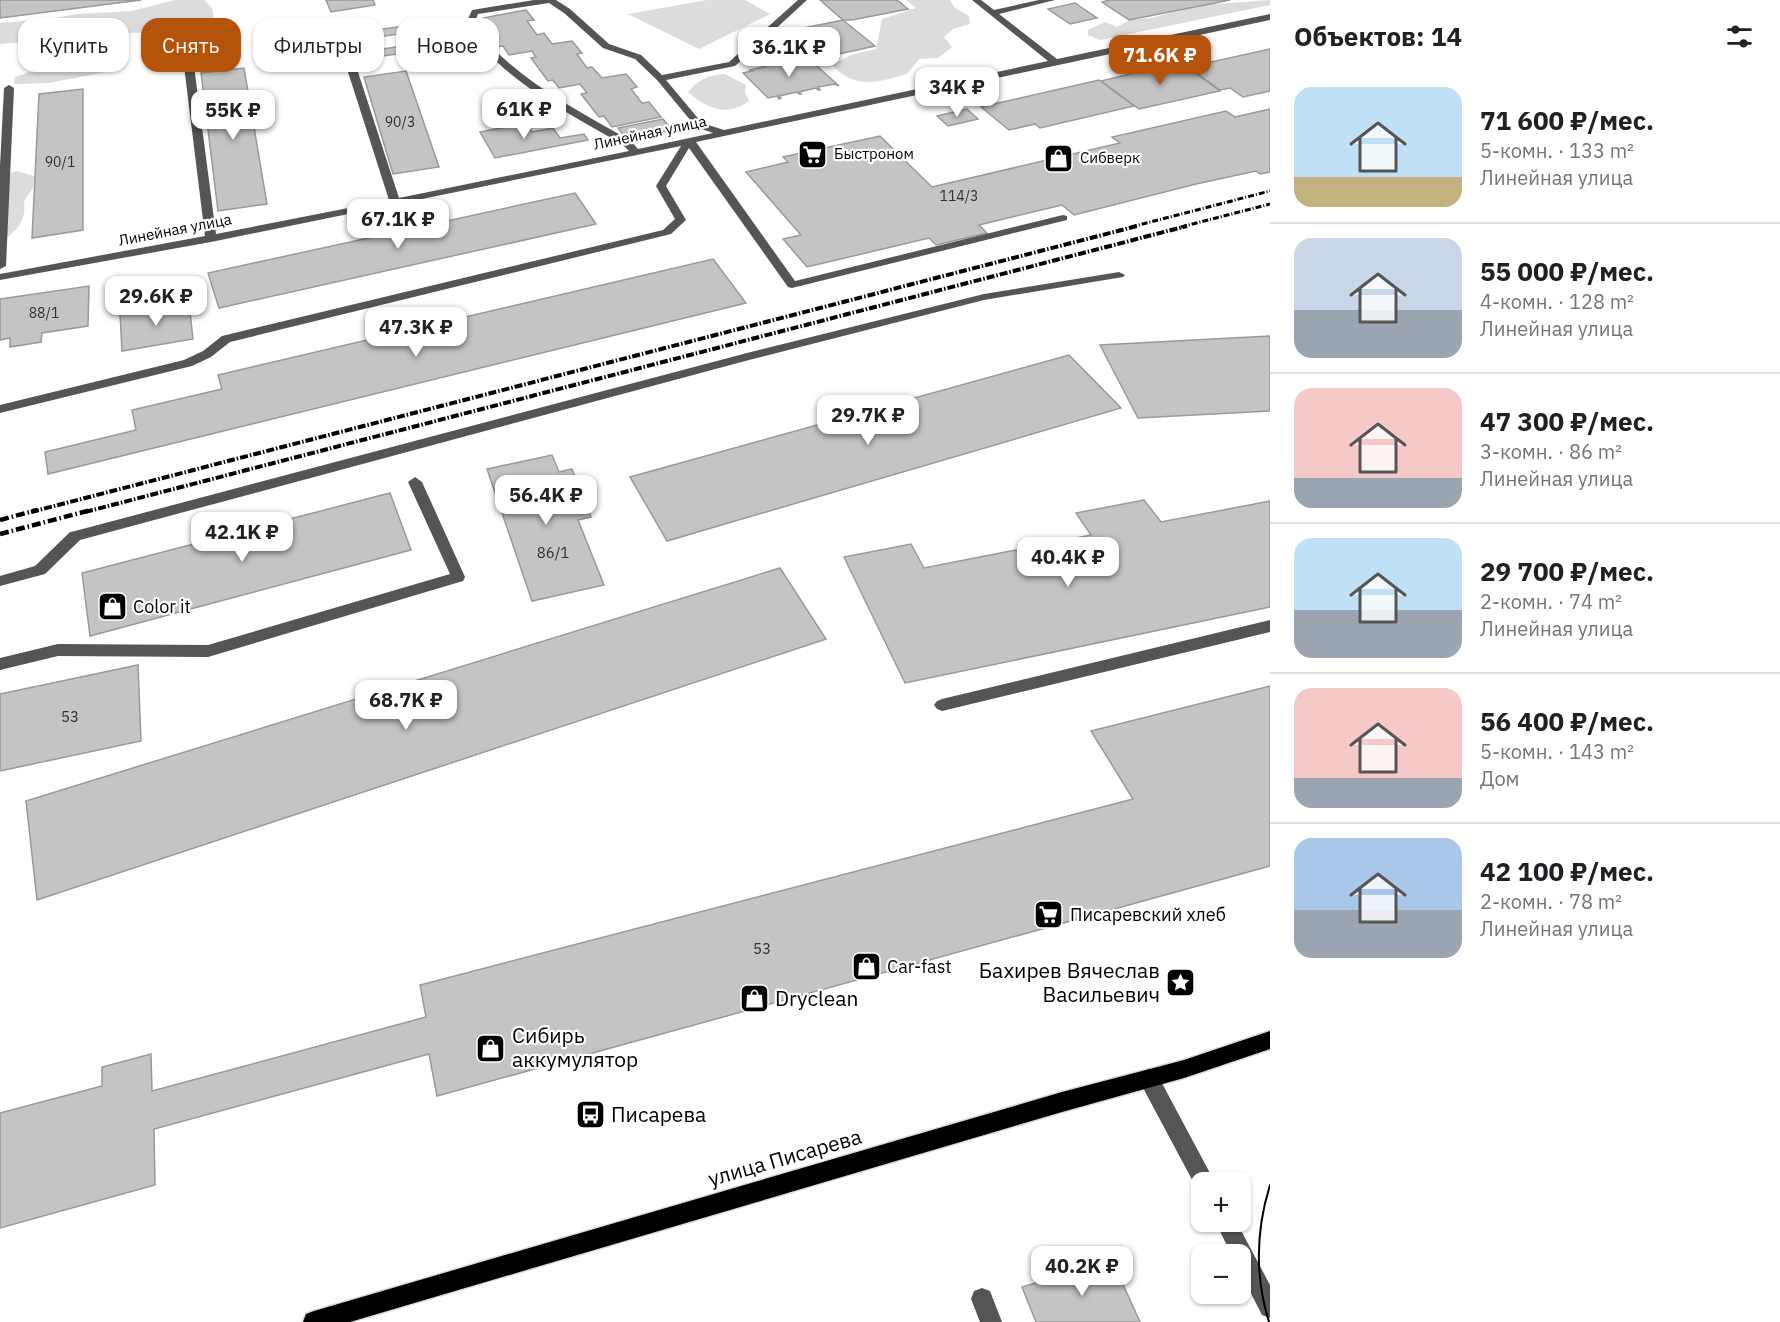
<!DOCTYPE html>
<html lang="ru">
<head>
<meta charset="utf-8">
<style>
	body { margin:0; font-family:"IBM Plex Sans",sans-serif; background:#f6f6f6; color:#202124; height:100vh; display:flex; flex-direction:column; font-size:22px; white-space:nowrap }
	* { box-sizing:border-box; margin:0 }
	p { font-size:20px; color:#757577 }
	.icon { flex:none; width:33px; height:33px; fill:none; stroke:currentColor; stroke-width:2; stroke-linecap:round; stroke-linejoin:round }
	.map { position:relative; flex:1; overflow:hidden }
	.details { display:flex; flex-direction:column; background:#fff; width:510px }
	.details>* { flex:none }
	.guide { position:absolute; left:18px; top:18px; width:570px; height:54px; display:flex; gap:12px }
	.controls { position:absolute; left:1191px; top:1172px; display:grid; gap:12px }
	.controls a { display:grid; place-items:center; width:60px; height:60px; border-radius:12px; background:#fff; box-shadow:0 2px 4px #0004; font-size:30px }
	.price { position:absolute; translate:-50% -51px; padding:0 14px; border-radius:12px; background:#fff; color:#222; font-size:20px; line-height:39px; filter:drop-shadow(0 2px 3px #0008) }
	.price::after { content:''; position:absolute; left:50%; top:36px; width:18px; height:14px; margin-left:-9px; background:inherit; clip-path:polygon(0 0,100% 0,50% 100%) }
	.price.active { background:#b45309; color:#fff }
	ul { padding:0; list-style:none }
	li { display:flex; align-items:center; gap:18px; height:150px; padding:0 24px }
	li+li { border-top:2px solid #e0e0e0 }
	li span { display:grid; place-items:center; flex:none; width:168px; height:120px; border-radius:18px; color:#555 }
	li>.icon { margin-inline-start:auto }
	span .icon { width:72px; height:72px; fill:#fffc; stroke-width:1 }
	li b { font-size:26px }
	h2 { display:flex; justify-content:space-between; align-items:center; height:72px; padding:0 24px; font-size:26px }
	.chip { padding:0 21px; border-radius:18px; background:#fff; box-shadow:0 2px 4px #0004; font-size:21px; line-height:54px }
	.chip.active { background:#b45309; color:#fff }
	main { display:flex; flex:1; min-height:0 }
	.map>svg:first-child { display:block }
	.green { fill:#dcdcdc }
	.building { fill:#c4c4c4; stroke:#999; stroke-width:1.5 }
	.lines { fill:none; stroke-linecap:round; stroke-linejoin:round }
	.major-casing { stroke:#dbdbdb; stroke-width:3 }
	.minor { fill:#555; fill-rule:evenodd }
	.major { fill:#000; fill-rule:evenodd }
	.tram { stroke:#000; stroke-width:2 }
	.rail-far2 { stroke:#000; stroke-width:3; stroke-dasharray:6 2 1 2; stroke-linecap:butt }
	.rail-far1 { stroke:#000; stroke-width:4; stroke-dasharray:8 2 1.5 2; stroke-linecap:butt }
	.rail { stroke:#000; stroke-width:4.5; stroke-dasharray:9 3 1.5 3; stroke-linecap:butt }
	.labels { text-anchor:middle; stroke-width:4.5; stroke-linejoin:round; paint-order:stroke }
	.far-number-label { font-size:14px; fill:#313131 }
	.far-street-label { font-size:15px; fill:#000; stroke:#fff }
	.far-poi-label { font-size:15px; fill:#000; stroke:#fff; text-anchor:start }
	.number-label { font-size:15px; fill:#313131 }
	.poi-label { font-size:18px; fill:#000; stroke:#fff; text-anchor:start }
	.near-poi-label { font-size:21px; fill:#000; stroke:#fff; text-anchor:start }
	.near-street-label { font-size:21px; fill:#000; stroke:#fff }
</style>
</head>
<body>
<main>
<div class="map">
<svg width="1270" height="1322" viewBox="0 0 1270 1322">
	<rect width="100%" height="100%" fill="#fff"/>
	<g class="green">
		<path d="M 175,0 L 204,0 L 212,8 L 214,20 C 190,43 120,22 85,44 L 90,50 L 126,58 L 117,70 L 49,83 L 14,84 L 15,77 L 60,61 L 46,40 L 0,44 L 0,23 L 55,18 L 77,14 L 132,11 Z"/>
		<path d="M 707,0 L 745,0 L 770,14 L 699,49 L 628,14 Z"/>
		<path d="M 906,0 L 950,0 L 955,8 L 969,16 L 970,24 L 953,29 L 944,37 L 952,47 L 938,58 L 919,59 L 907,74 C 877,83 854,89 832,65 L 851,55 L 876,49 L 882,19 L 916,8 Z"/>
		<path d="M 1270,0 L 1270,5 L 1100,40 L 1088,35 L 1088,30 L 1105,22 L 1117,27 L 1130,20 L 1151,18 L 1202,5 Z"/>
		<path d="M 725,74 L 746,85 L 745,92 L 749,101 C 727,117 707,109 688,92 C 699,79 709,75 725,74 Z"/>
		<path d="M 17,171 L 34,176 L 33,188 L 24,201 C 27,221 16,232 0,242 L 0,176 Z"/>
	</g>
	<g class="building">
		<path d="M 0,0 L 141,0 L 0,18 Z"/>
		<path d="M 326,0 L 373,0 L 375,5 L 331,12 Z"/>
		<path d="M 820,0 L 897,0 L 908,9 L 852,20 L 843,20 Z"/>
		<path d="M 1110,0 L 1230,0 L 1129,20 L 1102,2 Z"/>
		<path d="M 1075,3 L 1097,18 L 1070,24 L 1048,9 Z"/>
		<path d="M 526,10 L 534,20 L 527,21 L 537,35 L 544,33 L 552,44 L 572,41 L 582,53 L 577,54 L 587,68 L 592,67 L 602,78 L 626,74 L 637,87 L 631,89 L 642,103 L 649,102 L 661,117 L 612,127 L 604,116 L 599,117 L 581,94 L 587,93 L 580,84 L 559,88 L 553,80 L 548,81 L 531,58 L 536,57 L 532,51 L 509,55 L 503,46 L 497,47 L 482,26 L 488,25 L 483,18 Z"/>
		<path d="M 843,20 L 875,46 L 816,59 L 814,56 L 808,58 L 782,34 L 791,33 L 789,31 Z"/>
		<path d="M 438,21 L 441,28 L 309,47 L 307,40 Z"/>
		<path d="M 431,32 L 435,41 L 420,43 L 417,34 Z"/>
		<path d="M 409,45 L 411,52 L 377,57 L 375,50 Z"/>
		<path d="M 1270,49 L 1270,91 L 1243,97 L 1230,88 L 1220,90 L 1188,67 Z"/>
		<path d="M 347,54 L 349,60 L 321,64 L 319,58 Z"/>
		<path d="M 807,57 L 839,86 L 835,84 L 818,87 L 820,90 L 818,90 L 816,88 L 799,92 L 801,94 L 799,94 L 797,92 L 779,96 L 781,98 L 779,99 L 777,96 L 768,98 L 743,73 L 752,71 L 750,70 Z"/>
		<path d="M 1181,63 L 1220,91 L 1139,109 L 1101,81 L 1134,73 L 1128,70 L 1141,67 L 1146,71 Z"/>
		<path d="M 244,68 L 267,204 L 218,211 L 201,73 Z"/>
		<path d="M 406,71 L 439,167 L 393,174 L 364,77 Z"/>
		<path d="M 1099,80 L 1134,106 L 1040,128 L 1035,124 L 1009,130 L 981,107 Z"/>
		<path d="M 83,89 L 83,230 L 32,238 L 39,94 Z"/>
		<path d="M 967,109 L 978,119 L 948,126 L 937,116 Z"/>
		<path d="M 1270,109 L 1270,172 L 1260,174 L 1256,171 L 1196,184 L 1074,215 L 1062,205 L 979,225 L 987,233 L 936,245 L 929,238 L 807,267 L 783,239 L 801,235 L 746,172 L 788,162 L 783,157 L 880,136 L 932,187 L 1120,143 L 1112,137 L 1226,111 L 1235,117 Z"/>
		<path d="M 663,119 L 672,130 L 627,140 L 618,128 Z"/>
		<path d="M 527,123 L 532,132 L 553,128 L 560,138 L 584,134 L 588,140 L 495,158 L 480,132 Z"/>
		<path d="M 575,193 L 596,224 L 219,308 L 208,273 Z"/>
		<path d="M 713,259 L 746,303 L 48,474 L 45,452 L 136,430 L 132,410 L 222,389 L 218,375 Z"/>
		<path d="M 89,286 L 88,326 L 42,333 L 41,342 L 10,347 L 10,338 L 0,340 L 0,299 Z"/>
		<path d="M 189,303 L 193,339 L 122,351 L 120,314 Z"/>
		<path d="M 1270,336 L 1270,411 L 1138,418 L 1100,345 Z"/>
		<path d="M 1069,355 L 1121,408 L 667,541 L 630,477 Z"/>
		<path d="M 552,455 L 559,472 L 572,469 L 591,517 L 578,520 L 604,585 L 532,601 L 487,469 Z"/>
		<path d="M 390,493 L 411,550 L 90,636 L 82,573 Z"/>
		<path d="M 1144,500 L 1161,522 L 1270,501 L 1270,607 L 905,683 L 844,557 L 911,544 L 924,568 L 1091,535 L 1076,513 Z"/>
		<path d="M 780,568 L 826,639 L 37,900 L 26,801 Z"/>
		<path d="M 138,665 L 141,741 L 0,771 L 0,694 Z"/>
		<path d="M 1270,686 L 1270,866 L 437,1096 L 429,1054 L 154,1129 L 155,1185 L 0,1228 L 0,1113 L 102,1086 L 102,1067 L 151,1054 L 152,1091 L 426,1017 L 420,985 L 1133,799 L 1091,731 Z"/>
		<path d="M 1112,1260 L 1140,1322 L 1036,1322 L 1022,1287 Z"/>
	</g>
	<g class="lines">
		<defs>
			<path id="major" d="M 1270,1031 L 1270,1049 L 1184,1078 L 1062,1112 L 350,1322 L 303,1322 L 306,1314 L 314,1311 L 1062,1092 L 1184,1060 Z"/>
		</defs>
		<use href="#major" class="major-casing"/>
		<g class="minor">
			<path d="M 534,0 L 556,0 L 570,9 L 609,44 L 641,55 L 662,75 L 729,62 L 798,0 L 807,0 L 735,66 L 666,80 L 702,123 L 724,130 L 1048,61 L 972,0 L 981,0 L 994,10 L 1039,0 L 1055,0 L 999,14 L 1057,59 L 1270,14 L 1270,20 L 696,142 L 795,281 L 1063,215 L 1067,216 L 1067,220 L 792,288 L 788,287 L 689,148 L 666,186 L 686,220 L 671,234 L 230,342 L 211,357 L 192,366 L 0,413 L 0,405 L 184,360 L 203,351 L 222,336 L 663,230 L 675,219 L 656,186 L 681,146 L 211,242 L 0,280 L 0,274 L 205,236 L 184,66 L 183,59 L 168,45 L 172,42 L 190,56 L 194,66 L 216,234 L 389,200 L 348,72 L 353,69 L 358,72 L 399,198 L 629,151 L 623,145 C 565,111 505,82 465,26 L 472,10 ZM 549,3 L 564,13 L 603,48 L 635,59 L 657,80 L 696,127 L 713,133 L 638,149 L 631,141 C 573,108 515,79 473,26 L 478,14 Z"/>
			<path d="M 9,85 L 14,88 L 6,266 L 0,269 L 0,166 L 4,88 Z"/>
			<path d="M 1119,272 L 1125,275 L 1123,277 L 984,300 L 749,360 L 80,540 L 45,574 L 0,586 L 0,576 L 35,566 L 70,532 L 75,531 L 747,353 L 984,294 Z"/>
			<path d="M 415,477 L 422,482 L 465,577 L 463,581 L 208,657 L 58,656 L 0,670 L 0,658 L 58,644 L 208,645 L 450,574 L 408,482 Z"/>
			<path d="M 1270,620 L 1270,632 L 942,711 L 937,709 L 934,705 L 937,701 L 942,699 Z"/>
			<path d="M 1149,1069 L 1156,1072 L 1211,1175 L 1214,1182 L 1202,1182 L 1202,1191 L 1197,1189 L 1142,1086 L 1139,1079 L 1142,1072 Z"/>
			<path d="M 1215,1221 L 1236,1221 L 1270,1285 L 1270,1318 L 1262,1315 L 1240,1272 L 1240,1254 L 1231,1254 Z"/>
			<path d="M 982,1288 L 990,1291 L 1002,1322 L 980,1322 L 971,1299 L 974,1291 Z"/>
		</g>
		<use href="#major" class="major"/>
		<path class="tram" d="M 1269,1322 C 1255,1277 1256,1230 1270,1185"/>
		<g class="rail-far2">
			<path d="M 1131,227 L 1270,191"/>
			<path d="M 1181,227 L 1270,204"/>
		</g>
		<g class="rail-far1">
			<path d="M 31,512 L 1137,226"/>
			<path d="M 85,512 L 1187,226"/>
		</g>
		<g class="rail">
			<path d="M 0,520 L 37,510"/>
			<path d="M 0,534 L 91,510"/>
		</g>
	</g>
	<defs>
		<symbol id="supermarket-square" viewBox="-11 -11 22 22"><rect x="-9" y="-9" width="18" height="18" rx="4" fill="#000" stroke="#fff"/><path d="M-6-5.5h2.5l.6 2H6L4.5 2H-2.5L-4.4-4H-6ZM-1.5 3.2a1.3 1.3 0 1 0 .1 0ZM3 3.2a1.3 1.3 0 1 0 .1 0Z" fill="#fff"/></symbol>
		<symbol id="shop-square" viewBox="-11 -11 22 22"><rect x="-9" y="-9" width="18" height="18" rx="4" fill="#000" stroke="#fff"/><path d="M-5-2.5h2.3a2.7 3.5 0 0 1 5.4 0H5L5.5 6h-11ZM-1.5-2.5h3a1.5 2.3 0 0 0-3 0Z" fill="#fff"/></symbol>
		<symbol id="sight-square" viewBox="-11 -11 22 22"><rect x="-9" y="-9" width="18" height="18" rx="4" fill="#000" stroke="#fff"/><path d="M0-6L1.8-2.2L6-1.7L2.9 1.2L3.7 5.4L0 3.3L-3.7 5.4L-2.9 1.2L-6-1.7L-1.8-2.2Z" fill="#fff"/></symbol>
		<symbol id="bus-square" viewBox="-11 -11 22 22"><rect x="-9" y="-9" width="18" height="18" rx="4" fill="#000" stroke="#fff"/><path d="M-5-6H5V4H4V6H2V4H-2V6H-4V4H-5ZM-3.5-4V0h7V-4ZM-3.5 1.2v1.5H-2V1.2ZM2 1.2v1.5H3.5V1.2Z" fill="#fff"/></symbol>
	</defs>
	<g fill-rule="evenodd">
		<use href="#supermarket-square" x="796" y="138" width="33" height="33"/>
		<use href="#shop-square" x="1042" y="142" width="33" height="33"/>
		<use href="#shop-square" x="96" y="590" width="33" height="33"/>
		<use href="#supermarket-square" x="1032" y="898" width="33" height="33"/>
		<use href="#shop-square" x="850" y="950" width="33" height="33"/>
		<use href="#sight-square" x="1164" y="966" width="33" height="33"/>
		<use href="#shop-square" x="738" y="982" width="33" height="33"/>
		<use href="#shop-square" x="474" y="1032" width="33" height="33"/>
		<use href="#bus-square" x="574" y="1098" width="33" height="33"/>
	</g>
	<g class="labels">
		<g class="far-number-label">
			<text x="400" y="127">90/3</text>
			<text x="60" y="167">90/1</text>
			<text x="959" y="201">114/3</text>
			<text x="44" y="318">88/1</text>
		</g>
		<g class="far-street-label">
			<text transform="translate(650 133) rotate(-12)" y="5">Линейная улица</text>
			<text transform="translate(175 230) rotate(-11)" y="5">Линейная улица</text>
		</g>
		<g class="far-poi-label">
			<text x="834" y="159">Быстроном</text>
			<text x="1080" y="163">Сибверк</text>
		</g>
		<g class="number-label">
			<text x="553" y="558">86/1</text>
			<text x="70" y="722">53</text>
			<text x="762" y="954">53</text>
		</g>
		<g class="poi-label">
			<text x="133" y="613">Color it</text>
			<text x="1070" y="921">Писаревский хлеб</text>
			<text x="887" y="973">Car-fast</text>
		</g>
		<g class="near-poi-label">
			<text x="1160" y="978" text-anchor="end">Бахирев Вячеслав<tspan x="1160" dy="24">Васильевич</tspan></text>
			<text x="775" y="1006">Dryclean</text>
			<text x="512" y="1043">Сибирь<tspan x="512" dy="24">аккумулятор</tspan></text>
			<text x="611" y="1122">Писарева</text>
		</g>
		<g class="near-street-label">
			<text transform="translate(785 1158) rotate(-16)" y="7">улица Писарева</text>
		</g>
	</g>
</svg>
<div class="controls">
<a>+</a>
<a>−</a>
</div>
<b class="price" style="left:789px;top:78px">36.1K ₽</b>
<b class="price active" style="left:1160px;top:86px">71.6K ₽</b>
<b class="price" style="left:957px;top:118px">34K ₽</b>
<b class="price" style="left:524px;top:140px">61K ₽</b>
<b class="price" style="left:233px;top:141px">55K ₽</b>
<b class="price" style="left:398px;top:250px">67.1K ₽</b>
<b class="price" style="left:156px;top:327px">29.6K ₽</b>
<b class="price" style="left:416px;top:358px">47.3K ₽</b>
<b class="price" style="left:868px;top:446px">29.7K ₽</b>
<b class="price" style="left:546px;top:526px">56.4K ₽</b>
<b class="price" style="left:242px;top:563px">42.1K ₽</b>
<b class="price" style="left:1068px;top:588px">40.4K ₽</b>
<b class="price" style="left:406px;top:731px">68.7K ₽</b>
<b class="price" style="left:1082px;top:1297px">40.2K ₽</b>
<div class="guide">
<a class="chip">Купить</a>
<a class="chip active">Снять</a>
<a class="chip">Фильтры</a>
<a class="chip">Новое</a>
</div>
</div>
<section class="details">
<h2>Объектов: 14<svg class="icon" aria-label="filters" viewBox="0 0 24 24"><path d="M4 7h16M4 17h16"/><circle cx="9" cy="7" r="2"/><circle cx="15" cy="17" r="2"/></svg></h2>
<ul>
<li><span style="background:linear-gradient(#bfe0f5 75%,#c2b280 0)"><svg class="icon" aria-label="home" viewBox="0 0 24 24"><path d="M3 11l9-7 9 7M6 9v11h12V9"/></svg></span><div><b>71 600 ₽/мес.</b><p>5-комн. · 133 m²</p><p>Линейная улица</p></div></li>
<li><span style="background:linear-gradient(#c9d6e8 60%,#9aa5b1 0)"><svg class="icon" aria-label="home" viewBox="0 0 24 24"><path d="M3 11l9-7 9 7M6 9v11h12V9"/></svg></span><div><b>55 000 ₽/мес.</b><p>4-комн. · 128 m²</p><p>Линейная улица</p></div></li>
<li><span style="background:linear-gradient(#f6c9c9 75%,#9aa5b1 0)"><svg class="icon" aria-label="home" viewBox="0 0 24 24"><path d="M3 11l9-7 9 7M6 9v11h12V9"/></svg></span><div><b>47 300 ₽/мес.</b><p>3-комн. · 86 m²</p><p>Линейная улица</p></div></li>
<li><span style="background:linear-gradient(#bfe0f5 60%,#9aa5b1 0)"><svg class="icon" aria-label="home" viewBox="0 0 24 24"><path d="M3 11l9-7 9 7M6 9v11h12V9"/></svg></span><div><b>29 700 ₽/мес.</b><p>2-комн. · 74 m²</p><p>Линейная улица</p></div></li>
<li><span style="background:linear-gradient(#f6c9c9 75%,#9aa5b1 0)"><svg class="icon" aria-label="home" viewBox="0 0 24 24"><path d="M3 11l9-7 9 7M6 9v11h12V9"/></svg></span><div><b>56 400 ₽/мес.</b><p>5-комн. · 143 m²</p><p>Дом</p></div></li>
<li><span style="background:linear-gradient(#a9c7e8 60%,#9aa5b1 0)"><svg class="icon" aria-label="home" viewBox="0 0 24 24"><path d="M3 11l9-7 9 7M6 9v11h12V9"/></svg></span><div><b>42 100 ₽/мес.</b><p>2-комн. · 78 m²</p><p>Линейная улица</p></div></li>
</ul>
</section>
</main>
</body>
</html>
